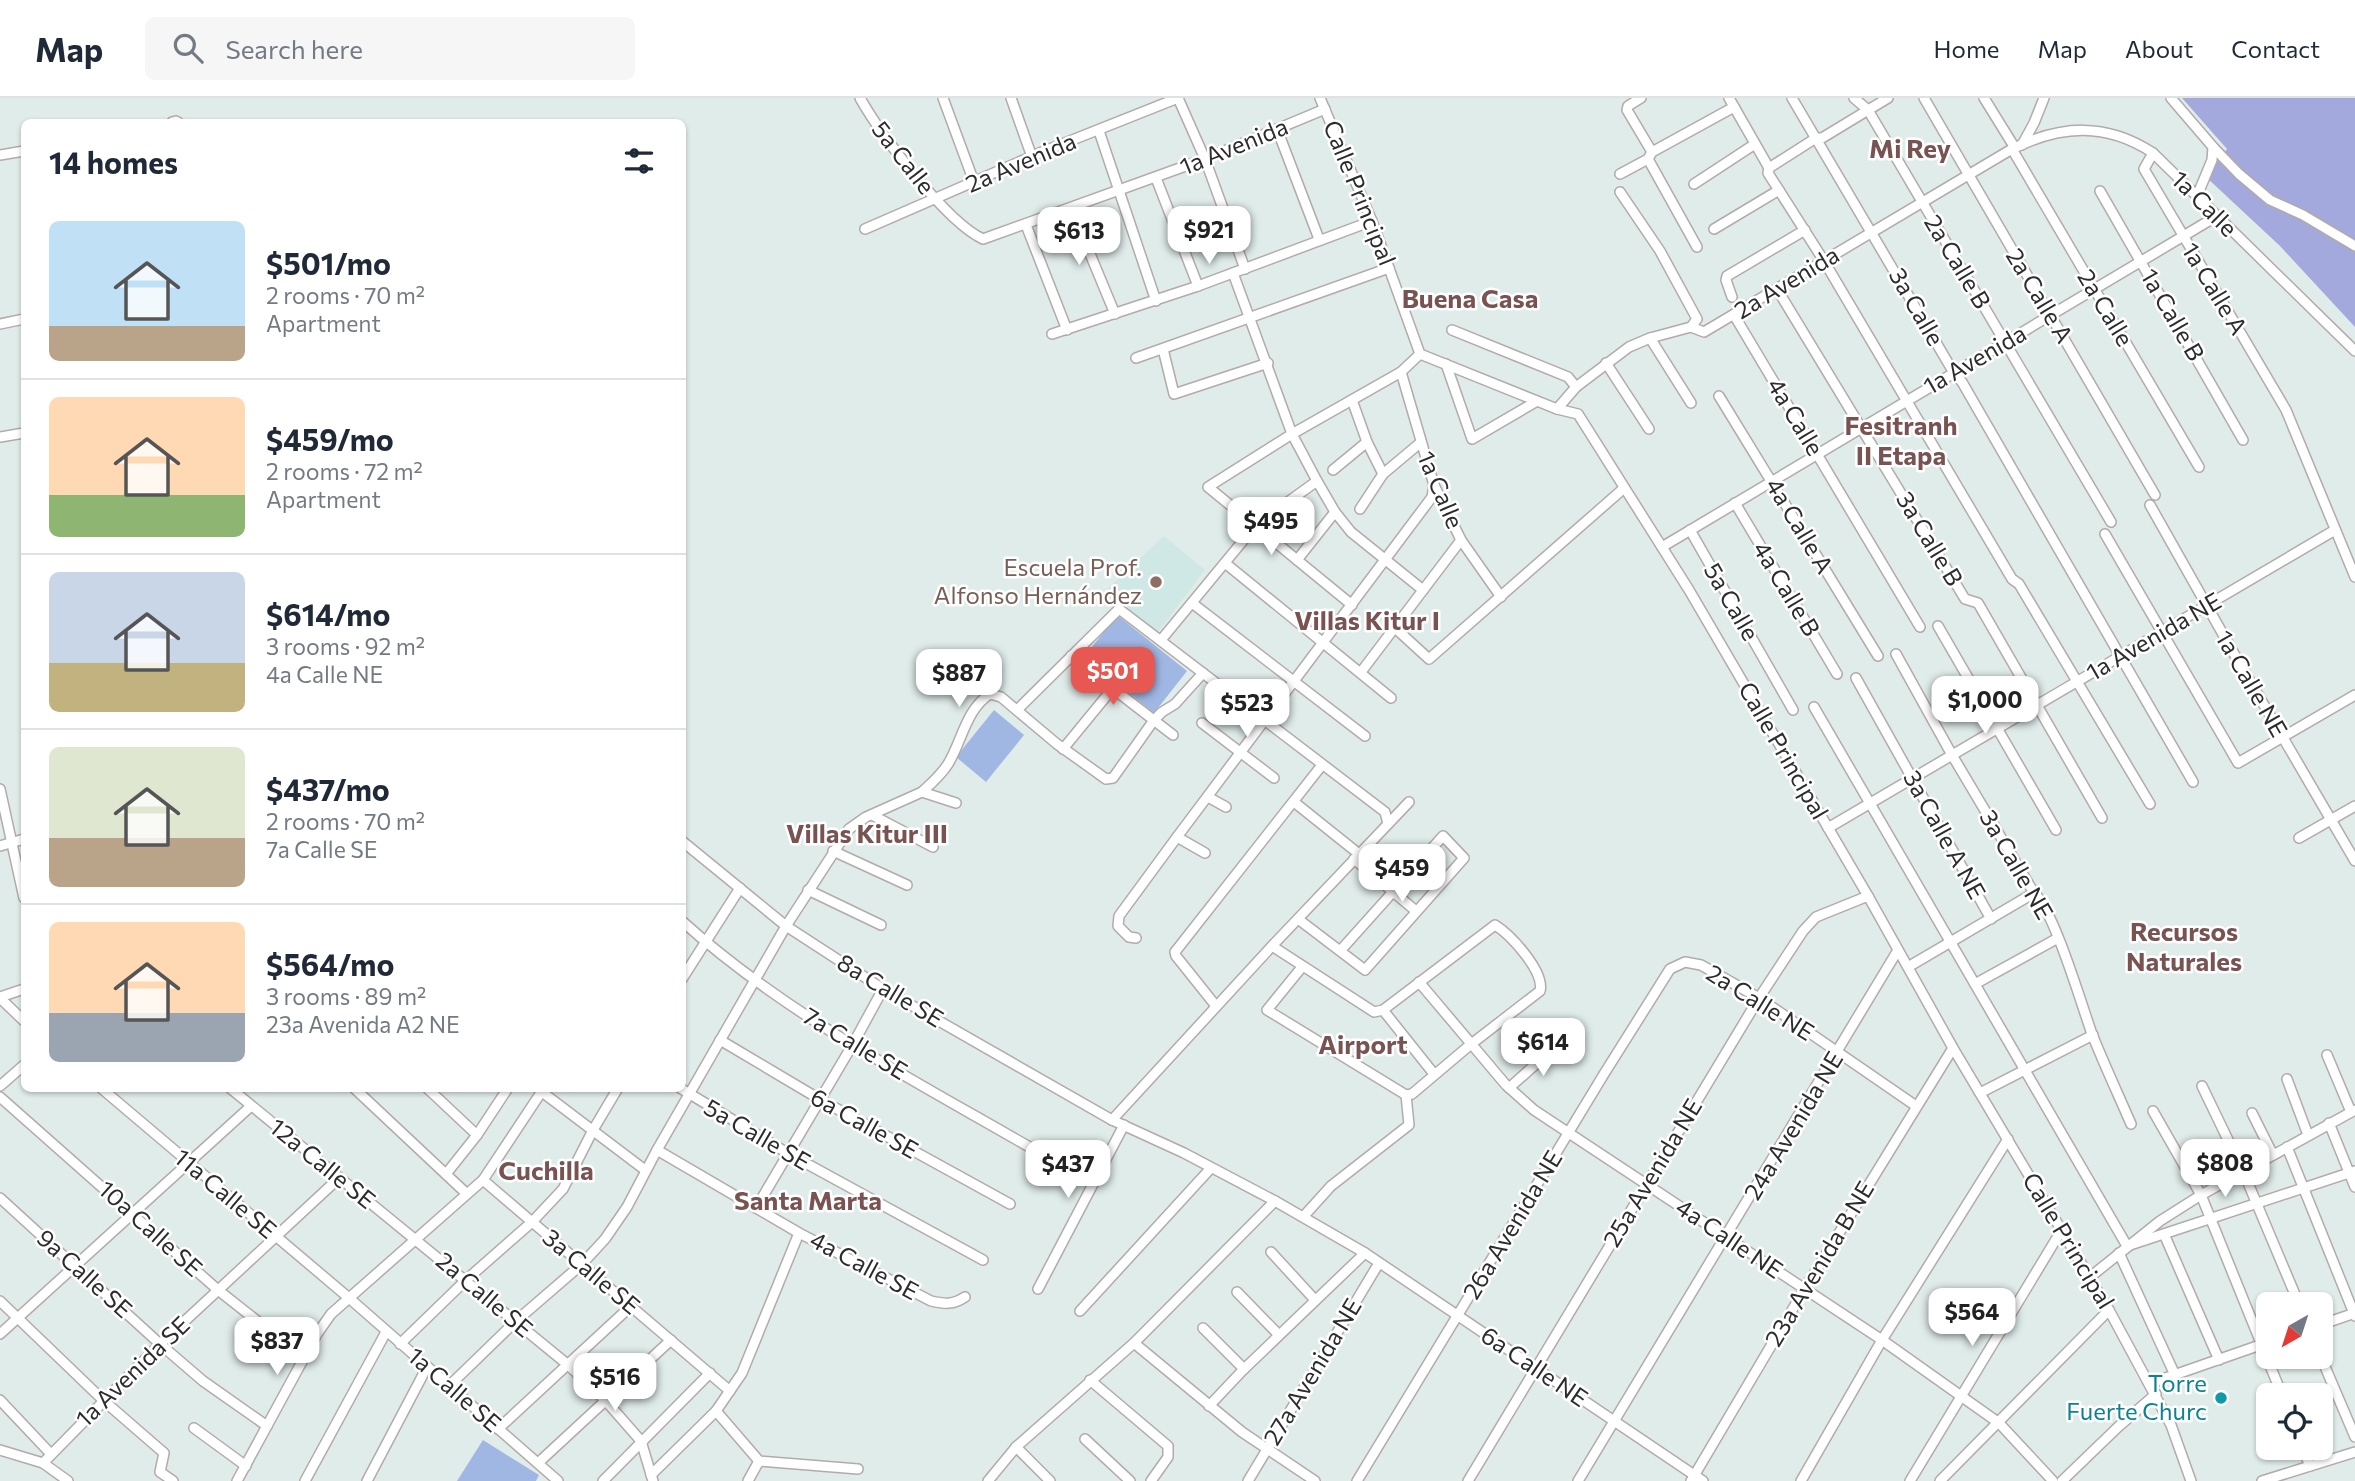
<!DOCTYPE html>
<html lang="en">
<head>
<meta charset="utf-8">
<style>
	body { margin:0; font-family:Commissioner,sans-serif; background:#f6f6f7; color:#1f2937; height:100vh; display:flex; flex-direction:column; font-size:26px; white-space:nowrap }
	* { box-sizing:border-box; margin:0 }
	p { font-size:23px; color:#747a83 }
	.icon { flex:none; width:38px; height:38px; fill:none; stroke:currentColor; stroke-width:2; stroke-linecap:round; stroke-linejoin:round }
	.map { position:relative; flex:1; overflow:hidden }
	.panel { position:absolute; left:21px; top:21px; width:665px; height:973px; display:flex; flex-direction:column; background:#fff; border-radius:10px; box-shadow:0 2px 5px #0004 }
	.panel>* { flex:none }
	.needle { width:46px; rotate:219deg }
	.controls { position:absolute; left:2256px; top:1194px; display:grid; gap:14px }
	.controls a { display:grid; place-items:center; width:77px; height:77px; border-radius:10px; background:#fff; box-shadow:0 2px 5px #0004; font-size:35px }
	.price { position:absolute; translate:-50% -60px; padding:0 16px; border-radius:14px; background:#fff; color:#222; font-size:23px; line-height:46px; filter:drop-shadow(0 2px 4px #0008) }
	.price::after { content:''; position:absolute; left:50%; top:42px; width:21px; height:16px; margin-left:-10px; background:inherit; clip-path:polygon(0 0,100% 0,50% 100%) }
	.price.active { background:#e85852; color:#fff }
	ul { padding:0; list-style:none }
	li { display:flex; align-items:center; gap:21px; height:175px; padding:0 28px }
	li+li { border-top:2px solid #e0e1e3 }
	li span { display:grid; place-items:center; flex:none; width:196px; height:140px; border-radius:10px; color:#555 }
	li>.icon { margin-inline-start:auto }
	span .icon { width:84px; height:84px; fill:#fffc; stroke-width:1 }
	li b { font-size:30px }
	h2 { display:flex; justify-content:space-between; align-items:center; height:84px; padding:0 28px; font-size:30px }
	header { display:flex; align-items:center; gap:42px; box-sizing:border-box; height:98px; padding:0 35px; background:#fff; border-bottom:2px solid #e0e1e3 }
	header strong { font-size:33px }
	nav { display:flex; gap:38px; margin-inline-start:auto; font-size:24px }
	.search { width:490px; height:63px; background:#f6f6f7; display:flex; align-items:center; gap:18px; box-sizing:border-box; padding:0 24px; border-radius:10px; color:#747a83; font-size:26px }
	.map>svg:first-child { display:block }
	.education { fill:#cfe8e5 }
	.green { fill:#a3a9dd }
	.pitch { fill:#a0b7e3 }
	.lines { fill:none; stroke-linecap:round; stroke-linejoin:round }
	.minor-casing { stroke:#b3aaaa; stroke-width:12 }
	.minor { stroke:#fff; stroke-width:9 }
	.education-dot { fill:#8d6e63; stroke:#fff; stroke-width:2.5 }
	.culture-dot { fill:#0f9aa8; stroke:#fff; stroke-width:2.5 }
	.labels { text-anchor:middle; stroke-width:5; stroke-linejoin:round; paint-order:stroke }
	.street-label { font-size:24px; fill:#2c2c2c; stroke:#fff }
	.education-label { font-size:24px; fill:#785e54; stroke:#fff; text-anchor:end }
	.culture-label { font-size:24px; fill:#0d838f; stroke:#fff; text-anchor:end }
	.neighbourhood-label { font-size:26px; font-weight:bold; fill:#795351; stroke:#fff }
</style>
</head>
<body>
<header>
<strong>Map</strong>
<div class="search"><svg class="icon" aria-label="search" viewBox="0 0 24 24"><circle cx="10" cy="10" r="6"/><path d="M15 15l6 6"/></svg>Search here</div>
<nav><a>Home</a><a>Map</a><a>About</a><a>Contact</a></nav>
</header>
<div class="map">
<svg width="2355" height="1383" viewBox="0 0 2355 1383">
	<rect width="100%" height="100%" fill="#e0ecea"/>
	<path class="education" d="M 1164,438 L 1205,472 L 1158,534 L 1102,496 Z"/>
	<path class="green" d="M 2182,0 L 2355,0 L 2355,229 L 2280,148 L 2206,79 L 2227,51 Z"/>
	<g class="pitch">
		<path d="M 1117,517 L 1187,573 L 1154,615 L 1084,559 Z"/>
		<path d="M 994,612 L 1024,637 L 986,684 L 956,659 Z"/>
		<path d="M 483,1342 L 539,1377 L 536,1383 L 457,1383 Z"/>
	</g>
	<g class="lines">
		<defs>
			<g id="minor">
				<path d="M 860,0 C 881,37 946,124 983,141 L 1205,61 L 1325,11"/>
				<path d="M 943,0 L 974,84"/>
				<path d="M 1011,0 L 1032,59"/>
				<path d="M 1178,0 L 1205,61 L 1245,171"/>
				<path d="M 1320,0 L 1372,123 L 1420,256 L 1557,311 L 1578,316 L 1689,492 L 1868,798 L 1953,950 L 2109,1212 L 2171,1327 L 2191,1383"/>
				<path d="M 1641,0 L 1628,8 L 1627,12 L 1652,54"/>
				<path d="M 1729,0 L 1769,70"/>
				<path d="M 1792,0 L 1954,275 L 1962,284 L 2193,684"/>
				<path d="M 1854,0 L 1868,12 L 2111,424"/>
				<path d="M 1888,0 L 1822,40 L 1816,40 L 1769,70 L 1768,75 L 1824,163 L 2012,481 L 2019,486 L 2150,706"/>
				<path d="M 1924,0 L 2155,397"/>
				<path d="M 1984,0 L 2015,50"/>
				<path d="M 2171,0 L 2213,49 L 2212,62 L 2197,98"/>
				<path d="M 172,24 L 176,23 L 178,24"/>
				<path d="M 1277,31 L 1319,141"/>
				<path d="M 1099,33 L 1156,203"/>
				<path d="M 2022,47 L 2034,25 L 2044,0"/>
				<path d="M 2213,49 L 2239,76 L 2270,102 L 2303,117 L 2355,148"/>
				<path d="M 2012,51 L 2199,369"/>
				<path d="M 2153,55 L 2144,71 L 2286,312 L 2355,479"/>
				<path d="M 0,57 L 24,53"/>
				<path d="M 1648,61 L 1697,149"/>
				<path d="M 1620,76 L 1648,61 L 1652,54 L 1734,9"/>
				<path d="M 1156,80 L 1198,188"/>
				<path d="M 1694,86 L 1755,46"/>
				<path d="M 2100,93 L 2243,342"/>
				<path d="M 1620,94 L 1660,153 L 1697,221 L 1691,229"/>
				<path d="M 1071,110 L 1115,216"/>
				<path d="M 1026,127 L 1067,232"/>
				<path d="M 865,131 L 1042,54 L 1178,0"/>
				<path d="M 1714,131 L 1779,92"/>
				<path d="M 1233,175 L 1292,336 L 1317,383 L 1335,414 L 1351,434 L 1423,492"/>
				<path d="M 1777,191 L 1965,501 L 1978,505 L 2102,720"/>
				<path d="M 1732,199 L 1726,182 L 1727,178 L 1805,132"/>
				<path d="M 1734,217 L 1920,529"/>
				<path d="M 0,226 L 24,221"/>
				<path d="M 1452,232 L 1568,279 L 1576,289"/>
				<path d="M 1052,236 L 1198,188 L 1372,123"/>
				<path d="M 1650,240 L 1691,305"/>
				<path d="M 1163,251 L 1174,296 L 1268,265"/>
				<path d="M 1136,260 L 1389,170"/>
				<path d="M 1606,265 L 1649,331"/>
				<path d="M 1446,266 L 1472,341 L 1537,303"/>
				<path d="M 1401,274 L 1434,387 L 1461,442 L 1501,499"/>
				<path d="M 1719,298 L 1878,558"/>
				<path d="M 1352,302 L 1367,344 L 1383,376"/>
				<path d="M 1557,311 L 1576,289 L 1629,249 L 1650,240 L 1691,229 L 1704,234 L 2012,51 C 2061,27 2106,24 2153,55 L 2355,253"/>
				<path d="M 0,339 L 24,335"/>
				<path d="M 1333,372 L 1367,344"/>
				<path d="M 1735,405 L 1837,576"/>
				<path d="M 2150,407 L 2233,554 L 2355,763"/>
				<path d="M 1360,411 L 1383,376 L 1420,345"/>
				<path d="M 1690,432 L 1793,612"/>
				<path d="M 2105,436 L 2238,665 L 2355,597"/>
				<path d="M 1662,449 L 2217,118"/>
				<path d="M 1297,462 L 1335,414"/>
				<path d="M 1225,465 L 1391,600"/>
				<path d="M 1192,505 L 1365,638"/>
				<path d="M 1352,507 L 1208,389 L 1292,336 L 1401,274 L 1420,256"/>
				<path d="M 1938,528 L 2056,732"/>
				<path d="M 1394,529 L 1429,561 L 1623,391"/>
				<path d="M 1161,542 L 1256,427 L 1317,383"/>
				<path d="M 1896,556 L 1952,657 L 2034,795 C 2053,810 2082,908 2092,936 C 2104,966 2118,996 2131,1026"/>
				<path d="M 1071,558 L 1173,637"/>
				<path d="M 1361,574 L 1461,442"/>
				<path d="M 1856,580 L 1991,821"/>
				<path d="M 1814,609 L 2127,1148 L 2355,1073"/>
				<path d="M 1017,612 L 1119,511 L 1385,714 L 1388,726"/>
				<path d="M 1202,625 L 1274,680"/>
				<path d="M 1063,651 L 1113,590"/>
				<path d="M 0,691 L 24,800"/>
				<path d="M 922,694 C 932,685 941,677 948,666 C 962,643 966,611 990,596 L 1001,599 L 1057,646 L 1106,681 L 1113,680 L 1154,622 L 1162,614 L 1175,606 L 1203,575"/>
				<path d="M 1208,699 L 1226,709"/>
				<path d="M 1294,704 L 1359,756"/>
				<path d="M 872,717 L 933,749"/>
				<path d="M 1828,730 L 2335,432"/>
				<path d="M 2299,740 L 2355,708"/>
				<path d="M 682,743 L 786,828 L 883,891 L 1112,1022 L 1184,1055 L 1275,1103 L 1365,1155 L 1703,1383"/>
				<path d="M 0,748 L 24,741"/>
				<path d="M 833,753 L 907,787"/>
				<path d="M 1205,755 L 1177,739 L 1432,399 L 1434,387"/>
				<path d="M 1354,761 L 1416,813"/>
				<path d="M 808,792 L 881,827"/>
				<path d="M 1298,821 L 1365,872 L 1464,760 L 1443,738 L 1340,853"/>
				<path d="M 682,823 C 787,918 916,983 1038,1054"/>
				<path d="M 1136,840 L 1129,839 L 1118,828 L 1119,818 L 1177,739"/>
				<path d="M 1272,848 L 1374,914 L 1383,912 L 1495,827 C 1511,837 1545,874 1540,893 L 1470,947 L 1412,996 L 1406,997"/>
				<path d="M 1302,869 L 1267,912 L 1406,997"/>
				<path d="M 1908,869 L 2034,795"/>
				<path d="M 682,881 L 740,790"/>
				<path d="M 1419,884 L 1506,987 L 1534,1012 L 1882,1242 L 1999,1325 L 2053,1383"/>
				<path d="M 1975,886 L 2058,840"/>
				<path d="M 0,899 L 24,891"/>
				<path d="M 0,900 L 24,923"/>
				<path d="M 1216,908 L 1176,858 L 1175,854 L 1322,667"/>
				<path d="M 1383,912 L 1434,976"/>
				<path d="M 720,942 L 821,1002 L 1010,1106"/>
				<path d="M 2327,957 L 2351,1014"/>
				<path d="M 2287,981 L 2308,1037"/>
				<path d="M 0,988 L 24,967"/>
				<path d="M 2202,988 L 2243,1073 L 2299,1206"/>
				<path d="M 101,990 L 349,1200 L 558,1383"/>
				<path d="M 230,990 L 567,1266 L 606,1303 L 641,1343 L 653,1383"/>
				<path d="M 354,990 L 467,1096"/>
				<path d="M 427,990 L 477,1037"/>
				<path d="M 680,990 L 789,1056 L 983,1162"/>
				<path d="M 1509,990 L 1556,948"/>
				<path d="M 542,994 L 645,1072"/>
				<path d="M 1980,995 L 2093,937"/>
				<path d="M 0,999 L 218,1192 L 304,1260"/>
				<path d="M 2153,1013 L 2201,1097 L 2282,1297"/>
				<path d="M 2252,1015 L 2273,1057"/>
				<path d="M 1112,1022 L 1272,848 L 1409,704"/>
				<path d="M 2329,1025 L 2355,1089"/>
				<path d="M 2287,1049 L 2355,1218"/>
				<path d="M 657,1052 L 799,1135 L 931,1203 C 945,1206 953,1207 965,1199"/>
				<path d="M 446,1076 L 477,1037 L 508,990"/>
				<path d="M 483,1082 L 730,1293"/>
				<path d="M 0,1100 L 160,1246 L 203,1283 L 267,1328"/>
				<path d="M 756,1110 L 853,946 L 883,891"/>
				<path d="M 1303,1119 L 1331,1088 L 1409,1027 L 1406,997"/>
				<path d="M 2164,1136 L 2219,1262"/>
				<path d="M 1271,1154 L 1315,1202"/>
				<path d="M 2119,1155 L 2175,1277"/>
				<path d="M 2090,1179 L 2160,1123 L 2201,1097 L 2355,1012"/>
				<path d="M 1038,1191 L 1124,1027"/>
				<path d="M 1237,1194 L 1279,1237"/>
				<path d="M 0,1203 L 104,1303 L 164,1355 L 160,1374 L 173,1383"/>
				<path d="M 1080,1213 L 1211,1070"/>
				<path d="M 2320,1227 L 2355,1215"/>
				<path d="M 1203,1230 L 1244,1271"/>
				<path d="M 0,1236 L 250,1009"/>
				<path d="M 1134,1245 L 1242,1334 L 1315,1383"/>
				<path d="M 400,1246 L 466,1182 L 532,1124 L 563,1091 L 593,1032 L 618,990"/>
				<path d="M 2320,1257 L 2355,1339"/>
				<path d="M 1090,1282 L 1168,1348 L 1168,1359 L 1151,1383"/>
				<path d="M 2151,1285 L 2266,1245"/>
				<path d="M 449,1288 L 516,1223 L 582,1166 L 605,1141 L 627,1109 L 657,1052 L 786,828 L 849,731 L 866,719 L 922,694 L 956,705"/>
				<path d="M 0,1302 L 50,1355"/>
				<path d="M 1209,1308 L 1243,1272 L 1365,1155"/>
				<path d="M 716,1313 L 759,1363 L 858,1371"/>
				<path d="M 194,1330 L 246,1368"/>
				<path d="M 498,1331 L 631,1208"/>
				<path d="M 1085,1341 L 1130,1383"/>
				<path d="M 1016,1349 L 1050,1383"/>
				<path d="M 2302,1349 L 2310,1368"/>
				<path d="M 0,1352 L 43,1365 L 68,1383"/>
				<path d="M 43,1365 L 160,1246 L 339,1080"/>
				<path d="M 538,1365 L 671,1242"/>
				<path d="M 651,1377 L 716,1313 L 742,1275 L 799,1135"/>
				<path d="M 237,1383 L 317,1236 L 331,1216 L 483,1082 L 544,990"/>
				<path d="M 305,1383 L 386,1234"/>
				<path d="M 367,1383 L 427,1269"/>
				<path d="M 603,1383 L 710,1275"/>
				<path d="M 748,1383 L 759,1363"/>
				<path d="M 988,1383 L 1016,1349 L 1134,1245 L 1275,1103"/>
				<path d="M 1248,1383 L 1379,1165"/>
				<path d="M 1357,1383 L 1604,976 L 1670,871 L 1685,864 L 1701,867 L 1759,900 L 1916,1008"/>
				<path d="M 1468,1383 L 1759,900 L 1803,833 L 1816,819 L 1868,798"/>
				<path d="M 1578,1383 L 1898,852"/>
				<path d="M 1691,1383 L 1804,1192 L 1953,950"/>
				<path d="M 1801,1383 L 1882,1242 L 2008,1041"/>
				<path d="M 1910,1383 L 2061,1133"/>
				<path d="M 1940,1383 L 2109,1212"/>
				<path d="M 2062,1383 L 2118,1329 L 2156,1296"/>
				<path d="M 2262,1383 L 2355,1354"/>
			</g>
		</defs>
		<use href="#minor" class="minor-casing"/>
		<use href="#minor" class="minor"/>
	</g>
	<circle class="education-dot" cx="1156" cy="484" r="7"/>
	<circle class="culture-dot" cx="2221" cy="1300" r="7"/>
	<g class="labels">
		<g class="street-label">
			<text transform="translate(1234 49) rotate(-22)" y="8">1a Avenida</text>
			<text transform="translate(903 60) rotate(52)" y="8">5a Calle</text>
			<text transform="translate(1021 65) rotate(-23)" y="8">2a Avenida</text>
			<text transform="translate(1359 95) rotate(68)" y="8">Calle Principal</text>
			<text transform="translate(2204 106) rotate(45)" y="8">1a Calle</text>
			<text transform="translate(1957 164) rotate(59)" y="8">2a Calle B</text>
			<text transform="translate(1787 185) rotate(-31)" y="8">2a Avenida</text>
			<text transform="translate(2214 191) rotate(59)" y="8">1a Calle A</text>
			<text transform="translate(2039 198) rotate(59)" y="8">2a Calle A</text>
			<text transform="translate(1916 209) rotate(60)" y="8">3a Calle</text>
			<text transform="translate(2105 210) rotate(59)" y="8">2a Calle</text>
			<text transform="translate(2172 217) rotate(60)" y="8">1a Calle B</text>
			<text transform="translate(1975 262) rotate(-30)" y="8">1a Avenida</text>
			<text transform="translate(1795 319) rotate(59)" y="8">4a Calle</text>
			<text transform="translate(1440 392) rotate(67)" y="8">1a Calle</text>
			<text transform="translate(1799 428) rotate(59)" y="8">4a Calle A</text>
			<text transform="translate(1929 441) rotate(59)" y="8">3a Calle B</text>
			<text transform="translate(1786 491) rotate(59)" y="8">4a Calle B</text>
			<text transform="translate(1731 504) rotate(60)" y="8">5a Calle</text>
			<text transform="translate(2154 539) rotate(-30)" y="8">1a Avenida NE</text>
			<text transform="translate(2251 586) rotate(60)" y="8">1a Calle NE</text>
			<text transform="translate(1783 653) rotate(60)" y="8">Calle Principal</text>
			<text transform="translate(1944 737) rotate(61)" y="8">3a Calle A NE</text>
			<text transform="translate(2016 767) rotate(60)" y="8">3a Calle NE</text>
			<text transform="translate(890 893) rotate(31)" y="8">8a Calle SE</text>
			<text transform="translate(1760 905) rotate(32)" y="8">2a Calle NE</text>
			<text transform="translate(855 946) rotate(31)" y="8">7a Calle SE</text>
			<text transform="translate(864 1026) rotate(29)" y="8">6a Calle SE</text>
			<text transform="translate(1794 1028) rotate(-59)" y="8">24a Avenida NE</text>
			<text transform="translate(757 1037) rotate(30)" y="8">5a Calle SE</text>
			<text transform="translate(322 1066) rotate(39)" y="8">12a Calle SE</text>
			<text transform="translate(1653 1075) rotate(-59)" y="8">25a Avenida NE</text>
			<text transform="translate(225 1096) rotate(40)" y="8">11a Calle SE</text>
			<text transform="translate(1513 1127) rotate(-59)" y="8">26a Avenida NE</text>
			<text transform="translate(150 1131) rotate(42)" y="8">10a Calle SE</text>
			<text transform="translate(1729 1141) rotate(34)" y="8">4a Calle NE</text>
			<text transform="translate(2068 1143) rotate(59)" y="8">Calle Principal</text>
			<text transform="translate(1820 1166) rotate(-59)" y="8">23a Avenida B NE</text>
			<text transform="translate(864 1168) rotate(28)" y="8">4a Calle SE</text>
			<text transform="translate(591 1174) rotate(40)" y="8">3a Calle SE</text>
			<text transform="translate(84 1176) rotate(42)" y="8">9a Calle SE</text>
			<text transform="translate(484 1197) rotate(40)" y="8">2a Calle SE</text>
			<text transform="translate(1534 1269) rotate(34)" y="8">6a Calle NE</text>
			<text transform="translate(133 1274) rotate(-44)" y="8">1a Avenida SE</text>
			<text transform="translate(1313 1274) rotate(-59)" y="8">27a Avenida NE</text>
			<text transform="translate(454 1292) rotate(41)" y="8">1a Calle SE</text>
		</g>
		<g class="education-label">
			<text x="1142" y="478">Escuela Prof.<tspan x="1142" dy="28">Alfonso Hernández</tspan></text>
		</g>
		<g class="culture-label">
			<text x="2207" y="1294">Torre<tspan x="2207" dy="28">Fuerte Churc</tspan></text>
		</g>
		<g class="neighbourhood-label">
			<text x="1910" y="60">Mi Rey</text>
			<text x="1470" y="210">Buena Casa</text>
			<text x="1901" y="337">Fesitranh<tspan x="1901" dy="30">II Etapa</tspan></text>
			<text x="1367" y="532">Villas Kitur I</text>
			<text x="867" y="745">Villas Kitur III</text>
			<text x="2184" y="843">Recursos<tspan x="2184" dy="30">Naturales</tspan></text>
			<text x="1363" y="956">Airport</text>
			<text x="546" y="1082">Cuchilla</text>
			<text x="808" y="1112">Santa Marta</text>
		</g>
	</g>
</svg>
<div class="controls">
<a><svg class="needle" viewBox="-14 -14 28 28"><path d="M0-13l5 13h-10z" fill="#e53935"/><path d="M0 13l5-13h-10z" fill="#747a83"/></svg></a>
<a><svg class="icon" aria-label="locate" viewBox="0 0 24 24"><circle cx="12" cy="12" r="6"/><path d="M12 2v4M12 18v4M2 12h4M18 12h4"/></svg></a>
</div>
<b class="price" style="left:1209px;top:168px">$921</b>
<b class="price" style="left:1079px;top:169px">$613</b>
<b class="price" style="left:1271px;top:459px">$495</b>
<b class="price active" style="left:1113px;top:609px">$501</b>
<b class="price" style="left:959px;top:611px">$887</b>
<b class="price" style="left:1985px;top:638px">$1,000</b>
<b class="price" style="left:1247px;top:641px">$523</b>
<b class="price" style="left:1402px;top:806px">$459</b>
<b class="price" style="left:1543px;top:980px">$614</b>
<b class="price" style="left:2225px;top:1101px">$808</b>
<b class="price" style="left:1068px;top:1102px">$437</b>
<b class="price" style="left:1972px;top:1250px">$564</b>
<b class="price" style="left:277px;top:1279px">$837</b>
<b class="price" style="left:615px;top:1315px">$516</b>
<section class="panel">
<h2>14 homes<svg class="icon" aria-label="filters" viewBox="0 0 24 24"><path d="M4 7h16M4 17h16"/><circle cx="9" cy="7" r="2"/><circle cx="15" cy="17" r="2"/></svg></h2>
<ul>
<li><span style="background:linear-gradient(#bfe0f5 75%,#b9a48a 0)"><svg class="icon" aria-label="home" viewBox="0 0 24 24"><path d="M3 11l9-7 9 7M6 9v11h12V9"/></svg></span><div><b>$501/mo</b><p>2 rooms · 70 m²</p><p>Apartment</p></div></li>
<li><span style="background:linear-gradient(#ffd9b3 70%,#8fb573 0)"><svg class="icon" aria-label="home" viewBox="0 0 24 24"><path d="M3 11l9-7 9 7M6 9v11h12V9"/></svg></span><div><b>$459/mo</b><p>2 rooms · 72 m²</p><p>Apartment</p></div></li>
<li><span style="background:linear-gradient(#c9d6e8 65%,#c2b280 0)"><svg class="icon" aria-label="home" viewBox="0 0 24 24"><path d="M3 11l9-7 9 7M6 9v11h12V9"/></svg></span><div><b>$614/mo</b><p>3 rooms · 92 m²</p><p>4a Calle NE</p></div></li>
<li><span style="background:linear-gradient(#dfe7d0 65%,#b9a48a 0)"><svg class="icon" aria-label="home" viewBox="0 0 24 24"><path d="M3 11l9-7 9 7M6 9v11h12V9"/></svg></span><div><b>$437/mo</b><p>2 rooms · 70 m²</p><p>7a Calle SE</p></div></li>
<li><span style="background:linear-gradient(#ffd9b3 65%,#9aa5b1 0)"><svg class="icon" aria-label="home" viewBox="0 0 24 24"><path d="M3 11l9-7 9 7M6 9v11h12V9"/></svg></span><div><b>$564/mo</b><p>3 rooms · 89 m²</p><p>23a Avenida A2 NE</p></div></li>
</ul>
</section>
</div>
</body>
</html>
